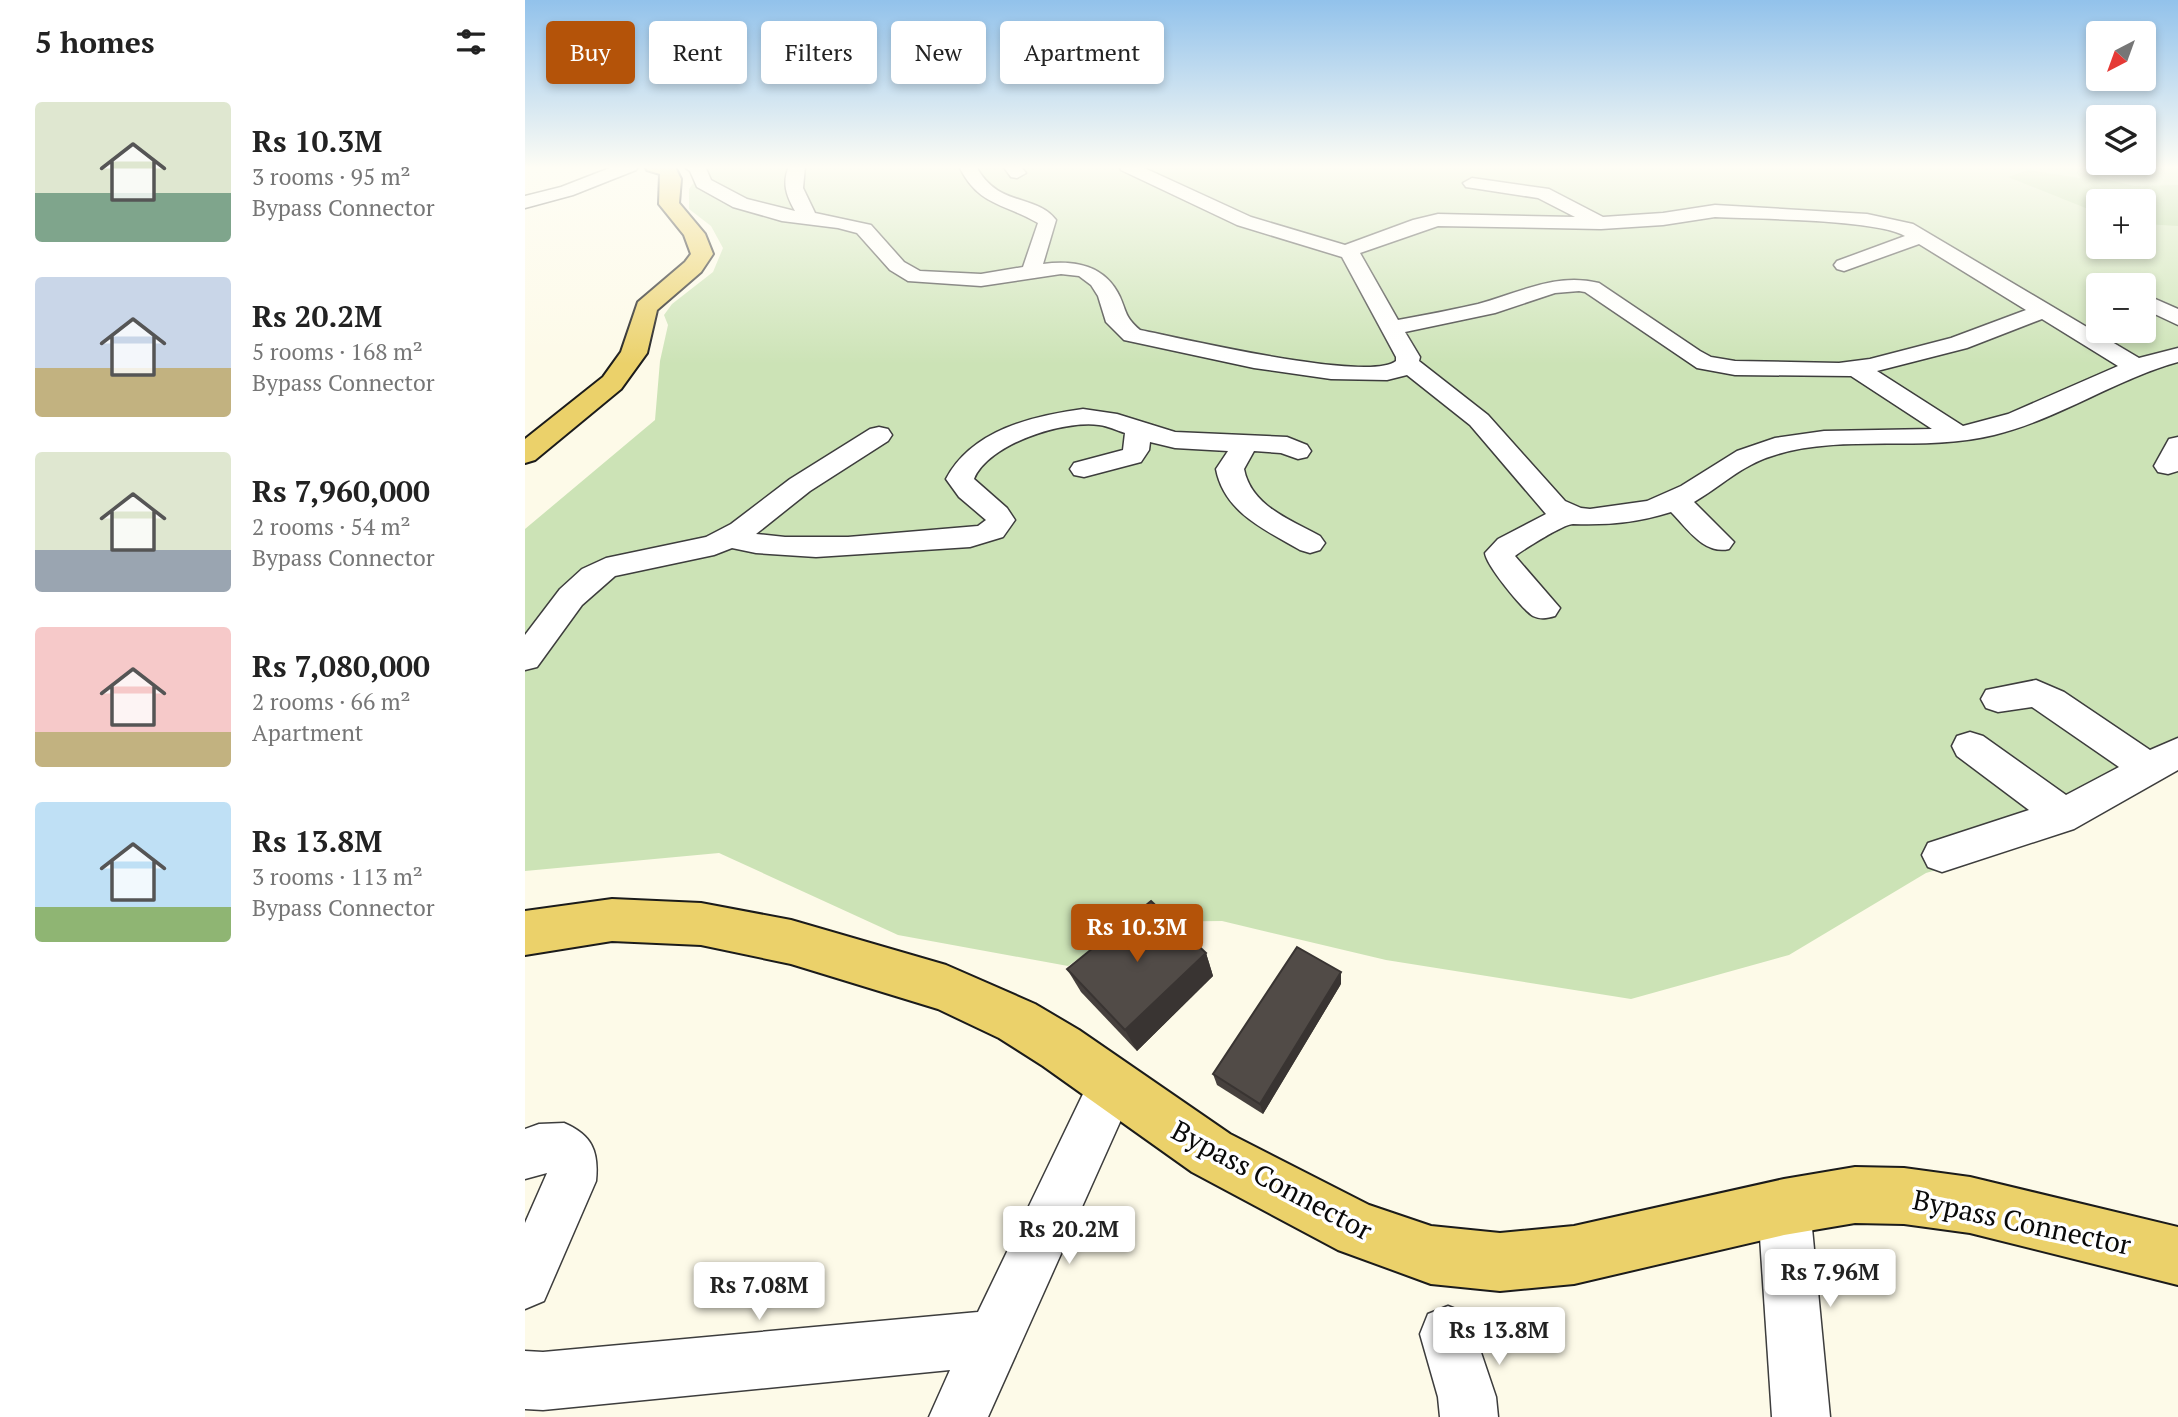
<!DOCTYPE html>
<html lang="en">
<head>
<meta charset="utf-8">
<style>
	body { margin:0; font-family:"PT Serif",serif; background:#f2f2f2; color:#222; height:100vh; display:flex; flex-direction:column; font-size:26px; white-space:nowrap }
	* { box-sizing:border-box; margin:0 }
	p { font-size:23px; color:#767676 }
	.icon { flex:none; width:38px; height:38px; fill:none; stroke:currentColor; stroke-width:2; stroke-linecap:round; stroke-linejoin:round }
	.map { position:relative; flex:1; overflow:hidden }
	.panel { display:flex; flex-direction:column; background:#fff; width:525px }
	.panel>* { flex:none }
	.banner { position:absolute; left:21px; top:21px; width:665px; height:63px; display:flex; gap:14px }
	.needle { width:46px; rotate:221deg }
	.tools { position:absolute; left:1561px; top:21px; display:grid; gap:14px }
	.tools a { display:grid; place-items:center; width:70px; height:70px; border-radius:7px; background:#fff; box-shadow:0 4px 10px #0003; font-size:35px }
	.price { position:absolute; translate:-50% -60px; padding:0 16px; border-radius:7px; background:#fff; color:#222; font-size:23px; line-height:46px; filter:drop-shadow(0 2px 4px #0008) }
	.price::after { content:''; position:absolute; left:50%; top:42px; width:21px; height:16px; margin-left:-10px; background:inherit; clip-path:polygon(0 0,100% 0,50% 100%) }
	.price.selected { background:#b45309; color:#fff }
	ul { padding:0; list-style:none }
	li { display:flex; align-items:center; gap:21px; height:175px; padding:0 35px }
	li span { display:grid; place-items:center; flex:none; width:196px; height:140px; border-radius:7px; color:#555 }
	li>.icon { margin-inline-start:auto }
	span .icon { width:84px; height:84px; fill:#fffc; stroke-width:1 }
	li b { font-size:30px }
	h2 { display:flex; justify-content:space-between; align-items:center; height:84px; padding:0 35px; font-size:30px }
	.tag { padding:0 24px; border-radius:7px; background:#fff; box-shadow:0 4px 10px #0003; font-size:24px; line-height:63px }
	.tag.selected { background:#b45309; color:#fff }
	main { display:flex; flex:1; min-height:0 }
	.map>svg:first-child { display:block }
	.green { fill:#cce3b6; fill-rule:evenodd }
	.forest { fill:#afd297 }
	.lines { fill:none; stroke-linecap:round; stroke-linejoin:round }
	.minor-casing { stroke:#3d3d3d; stroke-width:3 }
	.major-casing { stroke:#1b1b1b; stroke-width:4 }
	.minor { fill:#fff; fill-rule:evenodd }
	.major { fill:#ebd16a; fill-rule:evenodd }
	.wall { fill:#46403d }
	.shaded-wall { fill:#393432 }
	.building { fill:#514b47; stroke:#393432; stroke-width:2 }
	.labels { text-anchor:middle; stroke-width:7; stroke-linejoin:round; paint-order:stroke }
	.near-street-label { font-size:28px; fill:#0a0a0a; stroke:#fff }
</style>
</head>
<body>
<main>
<section class="panel">
<h2>5 homes<svg class="icon" aria-label="filters" viewBox="0 0 24 24"><path d="M4 7h16M4 17h16"/><circle cx="9" cy="7" r="2"/><circle cx="15" cy="17" r="2"/></svg></h2>
<ul>
<li><span style="background:linear-gradient(#dfe7d0 65%,#7fa58c 0)"><svg class="icon" aria-label="home" viewBox="0 0 24 24"><path d="M3 11l9-7 9 7M6 9v11h12V9"/></svg></span><div><b>Rs 10.3M</b><p>3 rooms · 95 m²</p><p>Bypass Connector</p></div></li>
<li><span style="background:linear-gradient(#c9d6e8 65%,#c2b280 0)"><svg class="icon" aria-label="home" viewBox="0 0 24 24"><path d="M3 11l9-7 9 7M6 9v11h12V9"/></svg></span><div><b>Rs 20.2M</b><p>5 rooms · 168 m²</p><p>Bypass Connector</p></div></li>
<li><span style="background:linear-gradient(#dfe7d0 70%,#9aa5b1 0)"><svg class="icon" aria-label="home" viewBox="0 0 24 24"><path d="M3 11l9-7 9 7M6 9v11h12V9"/></svg></span><div><b>Rs 7,960,000</b><p>2 rooms · 54 m²</p><p>Bypass Connector</p></div></li>
<li><span style="background:linear-gradient(#f6c9c9 75%,#c2b280 0)"><svg class="icon" aria-label="home" viewBox="0 0 24 24"><path d="M3 11l9-7 9 7M6 9v11h12V9"/></svg></span><div><b>Rs 7,080,000</b><p>2 rooms · 66 m²</p><p>Apartment</p></div></li>
<li><span style="background:linear-gradient(#bfe0f5 75%,#8fb573 0)"><svg class="icon" aria-label="home" viewBox="0 0 24 24"><path d="M3 11l9-7 9 7M6 9v11h12V9"/></svg></span><div><b>Rs 13.8M</b><p>3 rooms · 113 m²</p><p>Bypass Connector</p></div></li>
</ul>
</section>
<div class="map">
<svg width="1653" height="1417" viewBox="0 0 1653 1417">
	<rect width="100%" height="100%" fill="#fdfae8"/>
	<path class="green" d="M 181,166 L 1653,166 L 1653,768 L 1634,773 L 1551,829 L 1401,873 L 1264,955 L 1106,999 L 861,960 L 697,921 L 606,922 L 543,966 L 373,935 L 194,853 L 0,871 L 0,529 L 130,420 L 135,361 L 143,325 L 139,315 L 147,304 L 188,272 L 198,248 L 186,226 L 164,209 L 164,189 ZM 1573,201 L 1619,201 L 1619,247 L 1573,247 ZM 1573,285 L 1619,285 L 1619,331 L 1573,331 Z"/>
	<path class="forest" d="M 1503,170 L 1555,178 L 1552,172 L 1609,186 L 1653,185 L 1653,226 L 1619,224 L 1619,201 L 1573,201 L 1573,213 L 1483,177 Z"/>
	<g class="lines">
		<defs>
			<g id="minor">
				<path d="M 90,166 L 114,166 L 111,170 L 48,195 L 0,208 L 0,196 L 36,187 Z"/>
				<path d="M 158,166 L 180,166 L 186,180 L 222,199 L 270,211 C 261,195 257,183 264,166 L 280,166 L 278,188 L 290,213 L 346,225 L 379,262 L 395,271 L 456,274 L 498,267 L 513,223 C 479,203 453,206 434,166 L 451,166 C 473,208 510,193 531,220 L 518,264 C 550,260 580,265 595,297 C 602,313 600,317 615,330 C 655,338 844,383 871,361 L 871,357 L 817,257 L 712,225 L 596,170 L 594,166 L 615,166 L 726,217 L 820,245 L 888,220 L 913,214 L 1050,217 L 1013,198 L 941,187 L 938,183 L 947,178 L 1024,189 L 1078,217 L 1138,213 L 1190,205 L 1342,214 L 1388,224 L 1614,358 L 1653,348 L 1653,362 C 1589,380 1534,419 1469,435 C 1397,453 1314,433 1247,456 C 1217,465 1195,487 1169,502 L 1209,542 L 1204,549 C 1179,555 1162,528 1146,512 C 1110,523 1085,525 1048,524 C 1039,524 999,549 990,556 L 1035,608 L 1030,616 C 1023,618 1016,620 1008,616 C 997,609 961,565 960,553 L 973,539 L 1021,514 L 945,425 L 882,375 L 862,380 L 806,379 L 729,368 L 599,340 L 581,322 L 573,296 L 566,285 L 554,276 L 536,274 L 456,286 L 383,281 L 365,270 L 332,233 L 313,228 L 257,221 L 208,207 L 172,187 L 165,171 ZM 1190,217 C 1229,219 1352,219 1380,236 L 1312,261 L 1309,265 L 1312,269 L 1319,271 L 1394,244 L 1501,310 L 1426,338 L 1345,359 L 1314,363 L 1210,361 L 1186,357 L 1175,351 L 1074,283 C 1031,272 994,293 953,304 C 927,310 900,315 873,320 L 835,253 L 913,226 L 1076,229 L 1138,225 ZM 1054,291 L 1060,292 L 1172,368 L 1210,375 L 1326,376 L 1407,429 L 1299,431 L 1250,438 L 1212,451 L 1156,486 L 1122,501 L 1065,509 L 1056,508 L 1040,501 L 963,415 L 894,361 L 895,357 L 880,332 L 970,313 L 1030,293 ZM 1517,319 L 1593,366 L 1483,414 L 1438,426 L 1352,371 L 1442,348 Z"/>
				<path d="M 478,166 L 495,166 L 501,173 L 492,178 L 486,177 Z"/>
				<path d="M 1619,294 L 1653,309 L 1653,325 L 1619,309 Z"/>
				<path d="M 558,409 L 592,414 L 650,432 L 762,437 L 782,445 L 786,451 L 782,457 L 773,459 L 756,453 L 729,451 L 719,469 C 726,506 766,520 795,536 L 800,543 L 795,550 L 785,553 L 775,550 C 740,530 699,512 691,469 L 703,451 L 650,448 L 625,442 L 624,450 L 616,462 L 559,477 L 549,475 L 545,469 L 549,463 L 598,450 L 600,433 C 591,430 583,426 574,425 C 538,420 463,444 449,479 L 482,508 L 490,520 L 478,537 L 445,547 L 291,557 L 231,553 L 207,548 L 189,555 L 90,576 L 57,605 L 12,667 L 0,670 L 0,635 L 35,589 L 57,569 L 81,558 L 181,537 L 206,524 L 265,479 L 345,429 L 354,427 L 363,429 L 367,435 L 363,441 L 285,491 L 231,534 L 260,537 L 323,537 L 453,526 L 461,520 L 434,497 L 421,479 C 447,430 507,416 558,409 Z"/>
				<path d="M 1653,437 L 1653,471 L 1643,474 L 1633,472 L 1629,466 L 1644,439 Z"/>
				<path d="M 1511,680 L 1539,692 L 1625,750 L 1653,738 L 1653,770 L 1549,829 L 1417,872 L 1403,867 L 1397,855 L 1403,843 L 1504,810 L 1432,756 L 1427,746 L 1432,736 L 1445,732 L 1458,736 L 1541,795 L 1594,767 L 1507,707 L 1473,712 L 1461,708 L 1456,699 L 1461,690 Z"/>
				<path d="M 588,1060 L 605,1067 L 612,1084 L 463,1417 L 404,1417 L 425,1370 L 18,1410 L 0,1409 L 0,1351 L 18,1352 L 453,1312 L 571,1067 Z"/>
				<path d="M 39,1123 C 67,1135 74,1151 71,1181 L 19,1301 L 0,1309 L 0,1223 L 22,1173 L 0,1179 L 0,1129 L 14,1124 Z"/>
				<path d="M 1259,1181 L 1277,1189 L 1285,1207 L 1305,1417 L 1247,1417 L 1233,1207 L 1241,1189 Z"/>
				<path d="M 923,1306 L 943,1314 L 971,1397 L 973,1417 L 915,1417 L 913,1397 L 895,1334 L 903,1314 Z"/>
			</g>
			<g id="major">
				<path d="M 120,166 L 150,167 L 156,179 L 154,203 L 180,234 L 188,254 L 176,272 L 132,310 L 122,353 L 96,389 L 10,460 L 0,463 L 0,439 L 78,377 L 96,352 L 113,302 L 160,262 L 166,254 L 159,235 L 134,204 L 135,174 L 122,170 Z"/>
				<path d="M 87,899 L 176,903 L 266,920 L 421,965 L 510,1004 L 554,1030 L 705,1134 L 844,1205 L 906,1226 L 975,1233 L 1049,1226 L 1259,1179 L 1330,1167 L 1379,1168 L 1445,1177 L 1653,1227 L 1653,1285 L 1445,1233 L 1379,1224 L 1330,1223 L 1259,1235 L 1049,1284 L 975,1291 L 906,1284 L 813,1250 L 667,1172 L 518,1066 L 474,1038 L 413,1009 L 266,964 L 176,945 L 87,941 L 0,955 L 0,911 Z"/>
			</g>
		</defs>
		<use href="#minor" class="minor-casing"/>
		<use href="#major" class="major-casing"/>
		<use href="#minor" class="minor"/>
		<use href="#major" class="major"/>
	</g>
	<g class="wall">
		<path d="M 681,953 L 688,976 L 612,1051 L 556,992 L 542,969 Z"/>
		<path d="M 816,984 L 738,1114 L 692,1085 L 688,1074 Z"/>
	</g>
	<g class="shaded-wall">
		<path d="M 681,953 L 688,976 L 612,1051 L 600,1030 Z"/>
		<path d="M 816,972 L 816,984 L 738,1114 L 735,1104 Z"/>
	</g>
	<g class="building">
		<path d="M 626,901 L 681,953 L 600,1030 L 542,969 Z"/>
		<path d="M 772,947 L 816,972 L 735,1104 L 688,1074 Z"/>
	</g>
	<linearGradient id="sky" x2="0" y2="1"><stop stop-color="#92c2eb"/><stop offset="0.46" stop-color="#fefdf5"/><stop offset="1" stop-color="#fefdf5" stop-opacity="0"/></linearGradient>
	<rect width="1653" height="364" fill="url(#sky)"/>
	<g class="labels">
		<g class="near-street-label">
			<text transform="translate(747 1180) rotate(28)" y="10">Bypass Connector</text>
			<text transform="translate(1497 1222) rotate(12)" y="10">Bypass Connector</text>
		</g>
	</g>
</svg>
<div class="tools">
<a><svg class="needle" viewBox="-14 -14 28 28"><path d="M0-13l5 13h-10z" fill="#e53935"/><path d="M0 13l5-13h-10z" fill="#767676"/></svg></a>
<a><svg class="icon" aria-label="layers" viewBox="0 0 24 24"><path d="M12 4l9 5-9 5-9-5zM3 14l9 5 9-5"/></svg></a>
<a>+</a>
<a>−</a>
</div>
<b class="price selected" style="left:612px;top:964px">Rs 10.3M</b>
<b class="price" style="left:544px;top:1266px">Rs 20.2M</b>
<b class="price" style="left:1305px;top:1309px">Rs 7.96M</b>
<b class="price" style="left:234px;top:1322px">Rs 7.08M</b>
<b class="price" style="left:974px;top:1367px">Rs 13.8M</b>
<div class="banner">
<a class="tag selected">Buy</a>
<a class="tag">Rent</a>
<a class="tag">Filters</a>
<a class="tag">New</a>
<a class="tag">Apartment</a>
</div>
</div>
</main>
</body>
</html>
